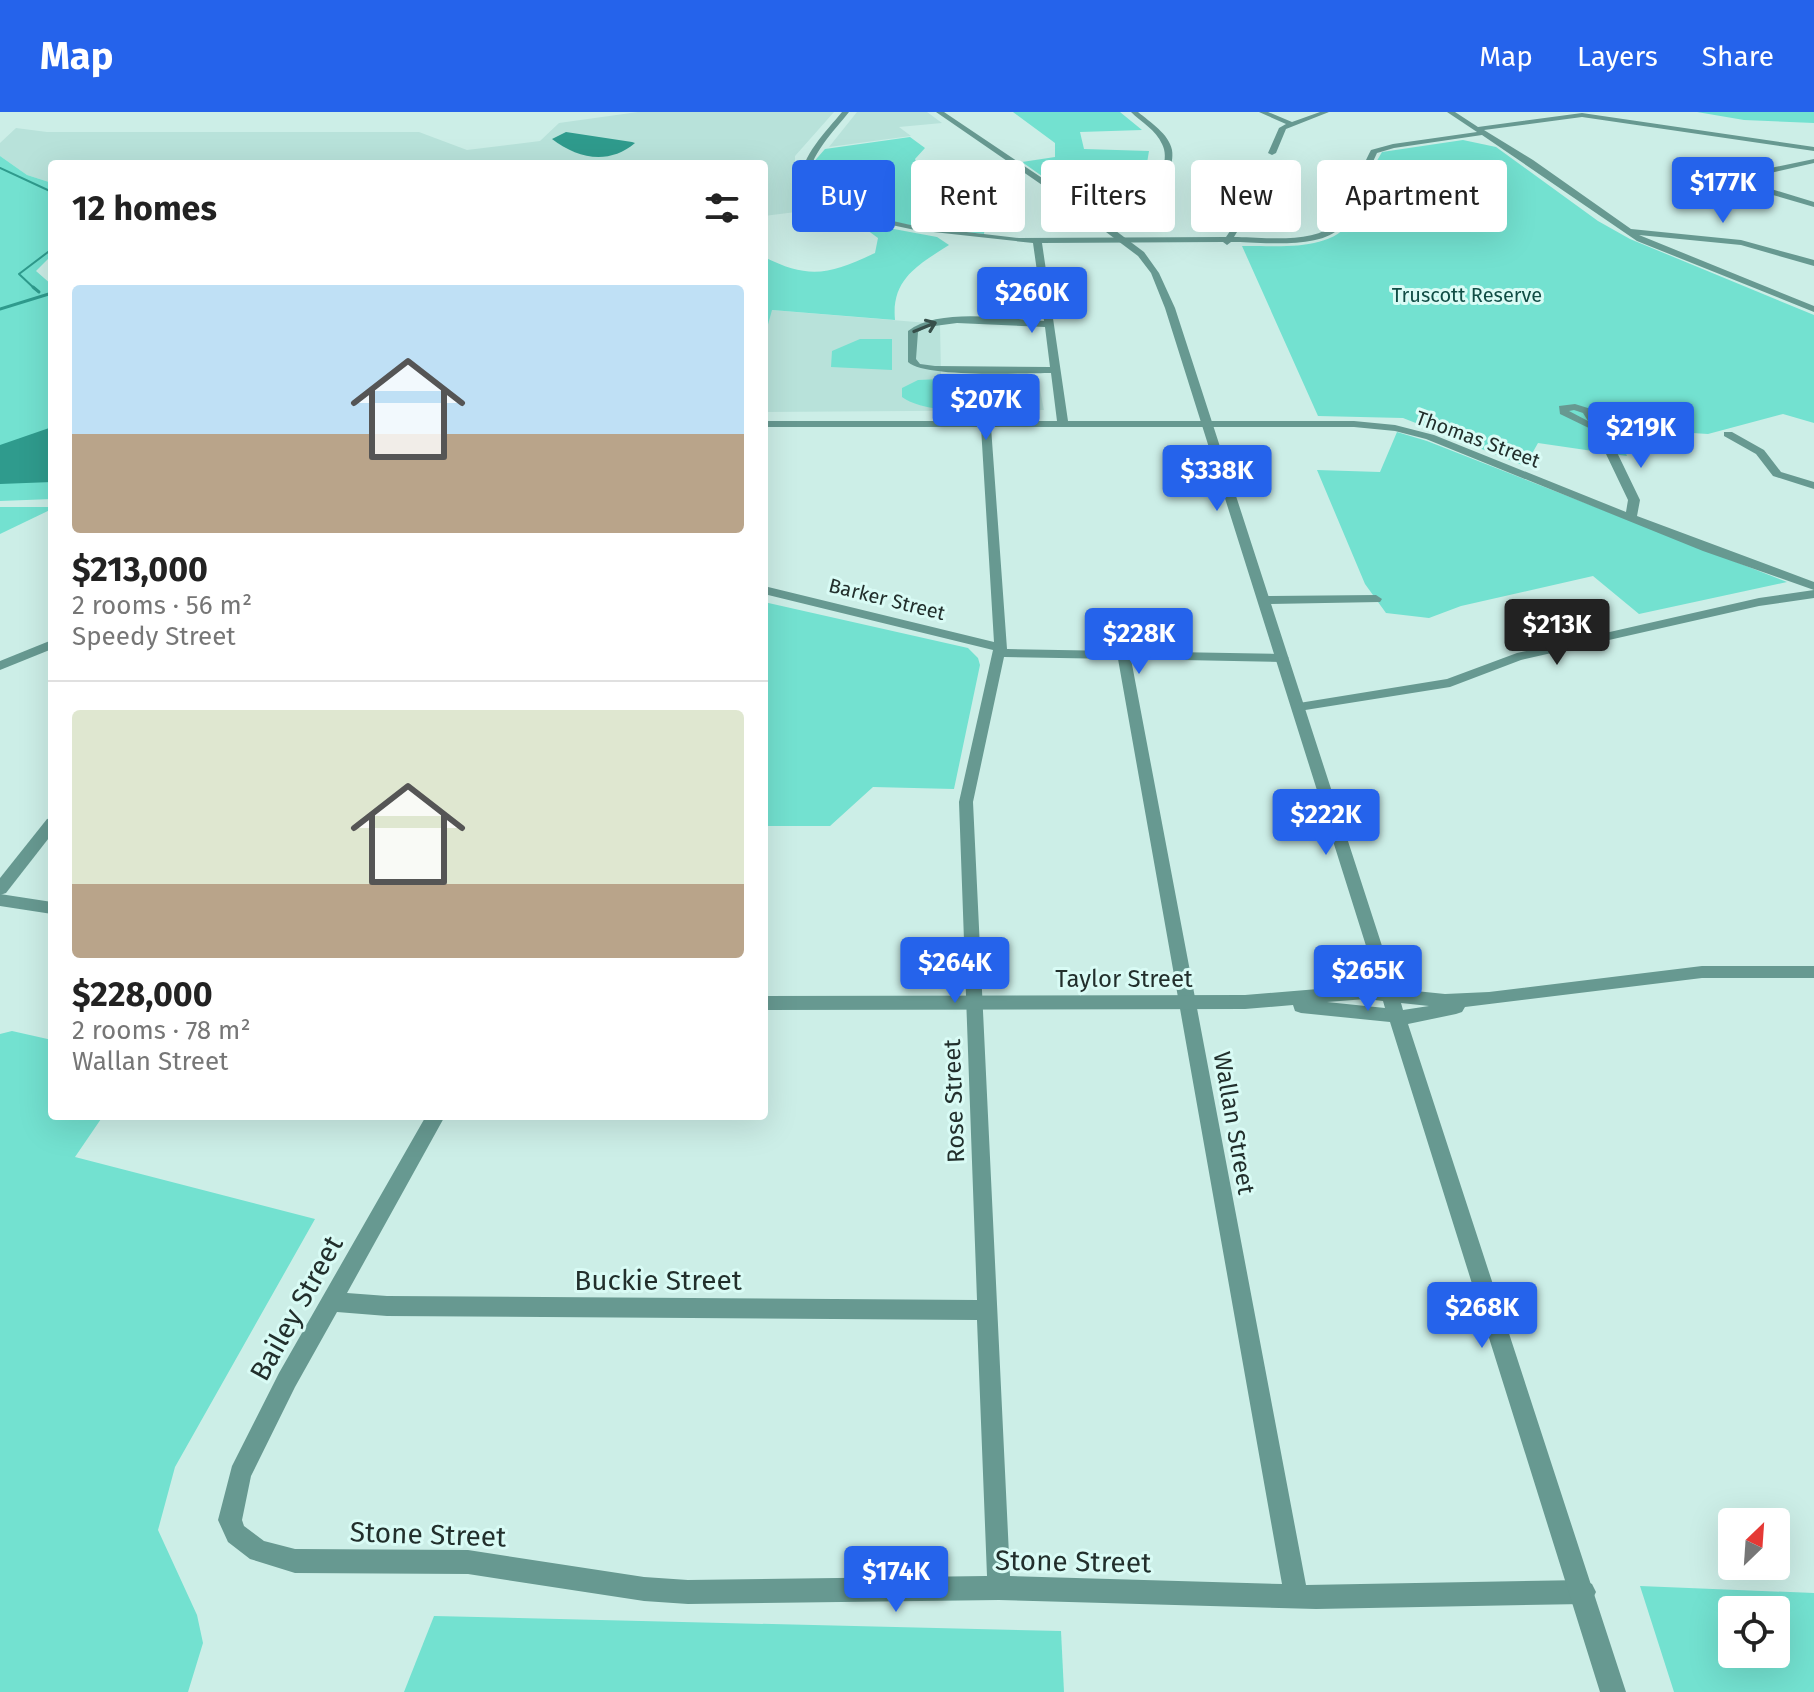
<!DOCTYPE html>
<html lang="en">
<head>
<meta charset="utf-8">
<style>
	body { margin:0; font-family:"Fira Sans",sans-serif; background:#f6f6f6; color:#222; height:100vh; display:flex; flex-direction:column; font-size:30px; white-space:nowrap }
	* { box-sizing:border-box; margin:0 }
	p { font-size:26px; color:#767676 }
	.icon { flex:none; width:44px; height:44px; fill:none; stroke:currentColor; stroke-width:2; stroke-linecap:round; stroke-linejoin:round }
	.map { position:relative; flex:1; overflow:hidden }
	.side { position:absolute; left:48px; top:48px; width:720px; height:960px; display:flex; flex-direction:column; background:#fff; border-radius:8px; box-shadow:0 8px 32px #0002 }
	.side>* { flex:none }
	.hud { position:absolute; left:792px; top:48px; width:760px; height:72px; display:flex; gap:16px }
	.needle { width:52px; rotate:25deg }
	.fabs { position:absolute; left:1718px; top:1396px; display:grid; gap:16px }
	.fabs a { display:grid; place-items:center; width:72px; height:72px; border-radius:8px; background:#fff; box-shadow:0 8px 32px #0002; font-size:40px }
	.price { position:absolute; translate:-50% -68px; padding:0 18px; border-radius:8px; background:#2563eb; color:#fff; font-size:26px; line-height:52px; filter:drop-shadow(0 2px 4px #0008) }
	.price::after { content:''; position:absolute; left:50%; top:48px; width:24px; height:18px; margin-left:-12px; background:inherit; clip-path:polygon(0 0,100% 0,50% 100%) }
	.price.on { background:#222; color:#fff }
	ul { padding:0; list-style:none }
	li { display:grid; align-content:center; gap:16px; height:424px; padding:0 24px }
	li+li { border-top:2px solid #e0e0e0 }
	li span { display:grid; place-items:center; height:248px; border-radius:8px; color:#555 }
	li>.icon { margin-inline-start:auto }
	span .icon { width:144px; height:144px; fill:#fffc; stroke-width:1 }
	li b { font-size:34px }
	h2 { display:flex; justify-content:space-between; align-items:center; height:96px; padding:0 24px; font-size:34px }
	.pill { padding:0 28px; border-radius:8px; background:#fff; box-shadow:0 8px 32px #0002; font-size:28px; line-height:72px }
	.pill.on { background:#2563eb; color:#fff }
	header { display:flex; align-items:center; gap:48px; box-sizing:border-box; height:112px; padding:0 40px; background:#2563eb; color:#fff }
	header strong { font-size:38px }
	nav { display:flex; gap:44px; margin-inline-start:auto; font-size:28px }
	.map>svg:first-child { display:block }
	.built { fill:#b8e2da }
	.green { fill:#73e1d0; fill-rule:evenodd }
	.water { fill:#2f9b8d }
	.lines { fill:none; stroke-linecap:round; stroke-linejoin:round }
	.stream-far1 { stroke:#2f9b8d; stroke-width:2 }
	.stream { stroke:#2f9b8d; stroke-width:3 }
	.minor { fill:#679991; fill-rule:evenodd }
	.tertiary { fill:#679991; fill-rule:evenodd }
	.oneway { stroke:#374f4a }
	.labels { text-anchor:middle; stroke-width:6; stroke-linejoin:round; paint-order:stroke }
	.far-park-label { font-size:20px; fill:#104d45; stroke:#d9fbf5 }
	.far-street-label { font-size:20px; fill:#222f2c; stroke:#d9fbf5 }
	.street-label { font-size:24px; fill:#222f2c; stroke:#d9fbf5 }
	.near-street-label { font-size:28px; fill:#222f2c; stroke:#d9fbf5 }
</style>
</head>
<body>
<header>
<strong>Map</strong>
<nav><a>Map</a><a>Layers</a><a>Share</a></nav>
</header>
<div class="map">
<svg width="1814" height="1580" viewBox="0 0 1814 1580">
	<rect width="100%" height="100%" fill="#cceee7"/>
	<g class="built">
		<path d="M 638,0 L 834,0 L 795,44 L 796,100 L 764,104 L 764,52 L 52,52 L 52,71 L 27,63 L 0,44 L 0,31 L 16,16 L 47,20 L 419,20 L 467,38 L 540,29 L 559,11 Z"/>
		<path d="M 857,0 L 927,0 L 942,11 L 899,15 L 911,24 L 829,35 Z"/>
		<path d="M 771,198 L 940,212 L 941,262 L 1037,263 L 1044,298 L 764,300 L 764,227 Z"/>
	</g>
	<g class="green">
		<path d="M 1013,0 L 1120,0 L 1142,18 L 1080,20 L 1084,37 L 1149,39 L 1147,51 L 1081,49 L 1077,82 L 1069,83 L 1022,50 L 1055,45 L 1055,31 Z"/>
		<path d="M 1697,0 L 1814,0 L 1814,11 L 1744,8 Z"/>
		<path d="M 910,25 L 925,36 L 915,47 L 919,56 C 946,66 966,84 986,106 L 984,122 L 919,115 L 824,96 L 814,89 L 816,69 L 811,53 L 825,37 Z"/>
		<path d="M 1463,28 L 1496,35 L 1598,109 L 1630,127 L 1814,203 L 1814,311 L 1783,302 L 1708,322 L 1615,316 L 1627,344 L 1538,331 L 1525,354 L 1403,306 L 1318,304 L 1242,134 C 1277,133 1330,141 1352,108 C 1365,87 1369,60 1382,40 Z"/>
		<path d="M 0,44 L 27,63 L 52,71 L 52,143 L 36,159 L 52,173 L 52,387 L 0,389 Z"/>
		<path d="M 856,110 L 937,125 L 949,133 C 918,153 891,167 895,208 L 772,198 L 764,227 L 764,145 C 810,168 830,162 875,141 L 878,126 Z"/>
		<path d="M 860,227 L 892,227 L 892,258 L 831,255 L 832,239 Z"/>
		<path d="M 963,266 C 982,267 1015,264 1024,284 C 1006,305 923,302 902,285 L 902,276 L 918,268 Z"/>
		<path d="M 1397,320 L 1427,329 L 1787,470 L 1639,502 L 1593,464 L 1461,494 L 1429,506 L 1386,501 L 1365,472 L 1317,358 L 1380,360 Z"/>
		<path d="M 0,395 L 52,395 L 52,397 L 0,422 Z"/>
		<path d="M 764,490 L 968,536 L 978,546 L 980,553 L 954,677 L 873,675 L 830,714 L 764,714 Z"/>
		<path d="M 12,919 L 52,928 L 52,1004 L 103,1004 L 75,1045 L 315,1107 L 175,1355 L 158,1418 L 197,1503 L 203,1531 L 188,1580 L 0,1580 L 0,922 Z"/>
		<path d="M 1640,1474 L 1814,1481 L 1814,1580 L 1674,1580 ZM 1732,1498 L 1776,1498 L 1776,1542 L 1732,1542 Z"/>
		<path d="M 434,1504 L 1061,1519 L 1064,1580 L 404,1580 Z"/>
	</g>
	<g class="water">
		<path d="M 566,20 L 632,30 L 635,31 C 609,53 578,47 552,27 Z"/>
		<path d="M 52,315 L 52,370 L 0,372 L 0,333 Z"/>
	</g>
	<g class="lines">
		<g class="stream-far1">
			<path d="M 0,56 L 52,80"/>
			<path d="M 35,177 L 19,162 L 52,137"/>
		</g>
		<g class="stream">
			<path d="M 33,175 L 39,180"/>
			<path d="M 0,197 L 52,181"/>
		</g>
		<g class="minor">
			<path d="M 842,0 L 849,0 C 830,24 790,62 818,92 L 915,114 L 1019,126 L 1226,125 L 1249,91 L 1253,93 L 1234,125 C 1260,125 1318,133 1335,110 C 1350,91 1359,60 1371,38 L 1393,32 L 1477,20 L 1447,0 L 1455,0 L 1478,15 L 1582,1 L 1814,35 L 1814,39 L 1582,5 L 1484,18 L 1533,48 L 1631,117 L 1741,128 L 1814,148 L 1814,154 L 1741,133 L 1639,123 L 1814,194 L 1814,200 L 1637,129 L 1482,23 L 1394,36 L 1377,41 C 1369,58 1351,103 1341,115 C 1320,138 1260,130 1231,130 L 1227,133 L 1223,130 L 1042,131 L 1068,309 L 1354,309 L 1395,313 L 1434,323 L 1626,400 L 1628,388 L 1595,319 L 1560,302 L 1559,294 L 1575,292 L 1591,297 L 1611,328 L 1640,388 L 1637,404 L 1814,470 L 1814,478 L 1703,439 L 1426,327 L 1395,319 L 1354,315 L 991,315 L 1007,537 L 1282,542 L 1289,546 L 1282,550 L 1131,547 L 1306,1473 L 1584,1468 L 1592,1472 L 1596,1480 L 1592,1488 L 1584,1492 L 1316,1497 L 999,1488 L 688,1492 L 644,1489 L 468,1462 L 295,1461 L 250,1447 L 228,1430 L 218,1408 L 232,1354 L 279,1261 L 426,1004 L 445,1004 L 347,1181 L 387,1184 L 977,1188 L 959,690 L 993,538 L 764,482 L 764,474 L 994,530 L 981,315 L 764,315 L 764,309 L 1057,309 L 1051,261 C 1023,261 924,266 908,250 L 908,219 C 939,195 1006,207 1044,209 L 1033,131 L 915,118 L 812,96 C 782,62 820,27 842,0 ZM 957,211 L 1045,215 L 1050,255 L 935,254 L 920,252 L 916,247 L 918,220 L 927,215 ZM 1574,298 L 1583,301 L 1588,309 L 1569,299 ZM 1004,545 L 1118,547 L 1282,1472 L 1010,1464 L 973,690 ZM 337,1200 L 387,1204 L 977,1208 L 987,1464 L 688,1468 L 644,1465 L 468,1438 L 295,1437 L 264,1429 L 244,1414 L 242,1408 L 251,1364 L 295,1275 Z"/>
			<path d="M 1131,0 L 1138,0 C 1150,10 1169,22 1172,38 C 1177,68 1134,111 1108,119 L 1105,115 C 1129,106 1177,61 1162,32 C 1156,18 1141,10 1131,0 Z"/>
			<path d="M 1259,0 L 1268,0 L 1292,10 L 1320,0 L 1329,0 L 1286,17 L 1276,41 L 1272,43 L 1268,41 L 1279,16 L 1286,12 Z"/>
			<path d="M 1814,47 L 1814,51 L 1762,63 L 1756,67 L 1768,76 L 1814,90 L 1814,95 L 1773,83 L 1702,90 L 1698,88 L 1762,80 L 1747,67 L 1756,59 Z"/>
			<path d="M 1724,320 L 1732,320 L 1764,338 L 1781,360 L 1814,370 L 1814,377 L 1773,364 L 1756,342 L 1724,324 Z"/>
			<path d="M 1814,478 L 1814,486 L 1759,494 L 1521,548 L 1450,575 L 1299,599 L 1292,595 L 1299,591 L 1447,567 L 1517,541 L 1759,486 Z"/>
			<path d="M 1376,483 L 1382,487 L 1380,490 L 1264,492 L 1258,488 L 1264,484 Z"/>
			<path d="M 52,528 L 52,537 L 0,558 L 0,549 Z"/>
			<path d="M 52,706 L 52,722 L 6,781 L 0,783 L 0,766 L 47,707 Z"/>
		</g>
		<g class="tertiary">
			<path d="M 936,0 L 944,0 L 1072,86 L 1144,140 L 1159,161 L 1175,196 L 1396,877 L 1445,882 L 1489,880 L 1702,854 L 1814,854 L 1814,866 L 1702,866 L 1465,895 L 1462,900 L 1456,902 L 1408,912 L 1626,1580 L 1600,1580 L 1390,910 L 1301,901 L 1295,899 L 1293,893 L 1245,897 L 764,898 L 764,884 L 1245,883 L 1366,873 L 1379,875 L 1165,196 L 1151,161 L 1138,144 L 1058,84 ZM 1366,887 L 1383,889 L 1385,896 L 1327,890 ZM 1401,891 L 1429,894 L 1403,898 Z"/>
			<path d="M 0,782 L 52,790 L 52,802 L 0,794 Z"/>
		</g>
	</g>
	<defs><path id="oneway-shaft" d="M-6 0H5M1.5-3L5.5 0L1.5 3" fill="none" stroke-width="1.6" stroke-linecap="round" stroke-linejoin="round" transform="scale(2)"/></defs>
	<use class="oneway" href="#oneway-shaft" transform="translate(925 215) rotate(-22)"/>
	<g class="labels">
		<g class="far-park-label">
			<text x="1467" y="190">Truscott Reserve</text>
		</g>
		<g class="far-street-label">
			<text transform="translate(1478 327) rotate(20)" y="7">Thomas Street</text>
			<text transform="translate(887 487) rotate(14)" y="7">Barker Street</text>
		</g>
		<g class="street-label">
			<text x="1124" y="875">Taylor Street</text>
			<text transform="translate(954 989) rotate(-92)" y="8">Rose Street</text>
			<text transform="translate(1234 1011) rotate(80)" y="8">Wallan Street</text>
		</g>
		<g class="near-street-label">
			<text x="658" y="1178">Buckie Street</text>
			<text transform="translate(296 1196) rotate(-61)" y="10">Bailey Street</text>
			<text transform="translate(428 1422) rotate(2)" y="10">Stone Street</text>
			<text transform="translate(1073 1449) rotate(1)" y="10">Stone Street</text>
		</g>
	</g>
</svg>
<div class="fabs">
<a><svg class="needle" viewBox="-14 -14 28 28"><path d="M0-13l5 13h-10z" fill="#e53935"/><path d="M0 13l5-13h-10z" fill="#767676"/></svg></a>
<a><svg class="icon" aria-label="locate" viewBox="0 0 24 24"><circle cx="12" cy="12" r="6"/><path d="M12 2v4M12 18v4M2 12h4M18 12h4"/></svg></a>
</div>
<b class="price" style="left:1723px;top:113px">$177K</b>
<b class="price" style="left:1032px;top:223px">$260K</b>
<b class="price" style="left:986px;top:330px">$207K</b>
<b class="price" style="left:1641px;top:358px">$219K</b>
<b class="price" style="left:1217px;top:401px">$338K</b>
<b class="price on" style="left:1557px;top:555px">$213K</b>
<b class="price" style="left:1139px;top:564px">$228K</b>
<b class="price" style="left:1326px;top:745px">$222K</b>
<b class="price" style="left:955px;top:893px">$264K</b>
<b class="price" style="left:1368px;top:901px">$265K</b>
<b class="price" style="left:1482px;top:1238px">$268K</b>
<b class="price" style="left:896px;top:1502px">$174K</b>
<div class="hud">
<a class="pill on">Buy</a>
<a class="pill">Rent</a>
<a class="pill">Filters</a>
<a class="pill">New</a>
<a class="pill">Apartment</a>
</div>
<section class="side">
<h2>12 homes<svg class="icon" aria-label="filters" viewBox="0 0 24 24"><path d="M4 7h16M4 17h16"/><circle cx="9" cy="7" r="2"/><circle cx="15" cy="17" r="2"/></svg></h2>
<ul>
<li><span style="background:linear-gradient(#bfe0f5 60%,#b9a48a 0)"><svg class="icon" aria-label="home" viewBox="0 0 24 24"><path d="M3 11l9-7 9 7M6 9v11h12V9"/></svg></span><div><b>$213,000</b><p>2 rooms · 56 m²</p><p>Speedy Street</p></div></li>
<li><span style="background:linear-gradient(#dfe7d0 70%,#b9a48a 0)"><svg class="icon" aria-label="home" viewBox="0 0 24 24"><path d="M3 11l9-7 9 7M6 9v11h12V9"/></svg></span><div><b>$228,000</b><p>2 rooms · 78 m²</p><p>Wallan Street</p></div></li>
</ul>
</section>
</div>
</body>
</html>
